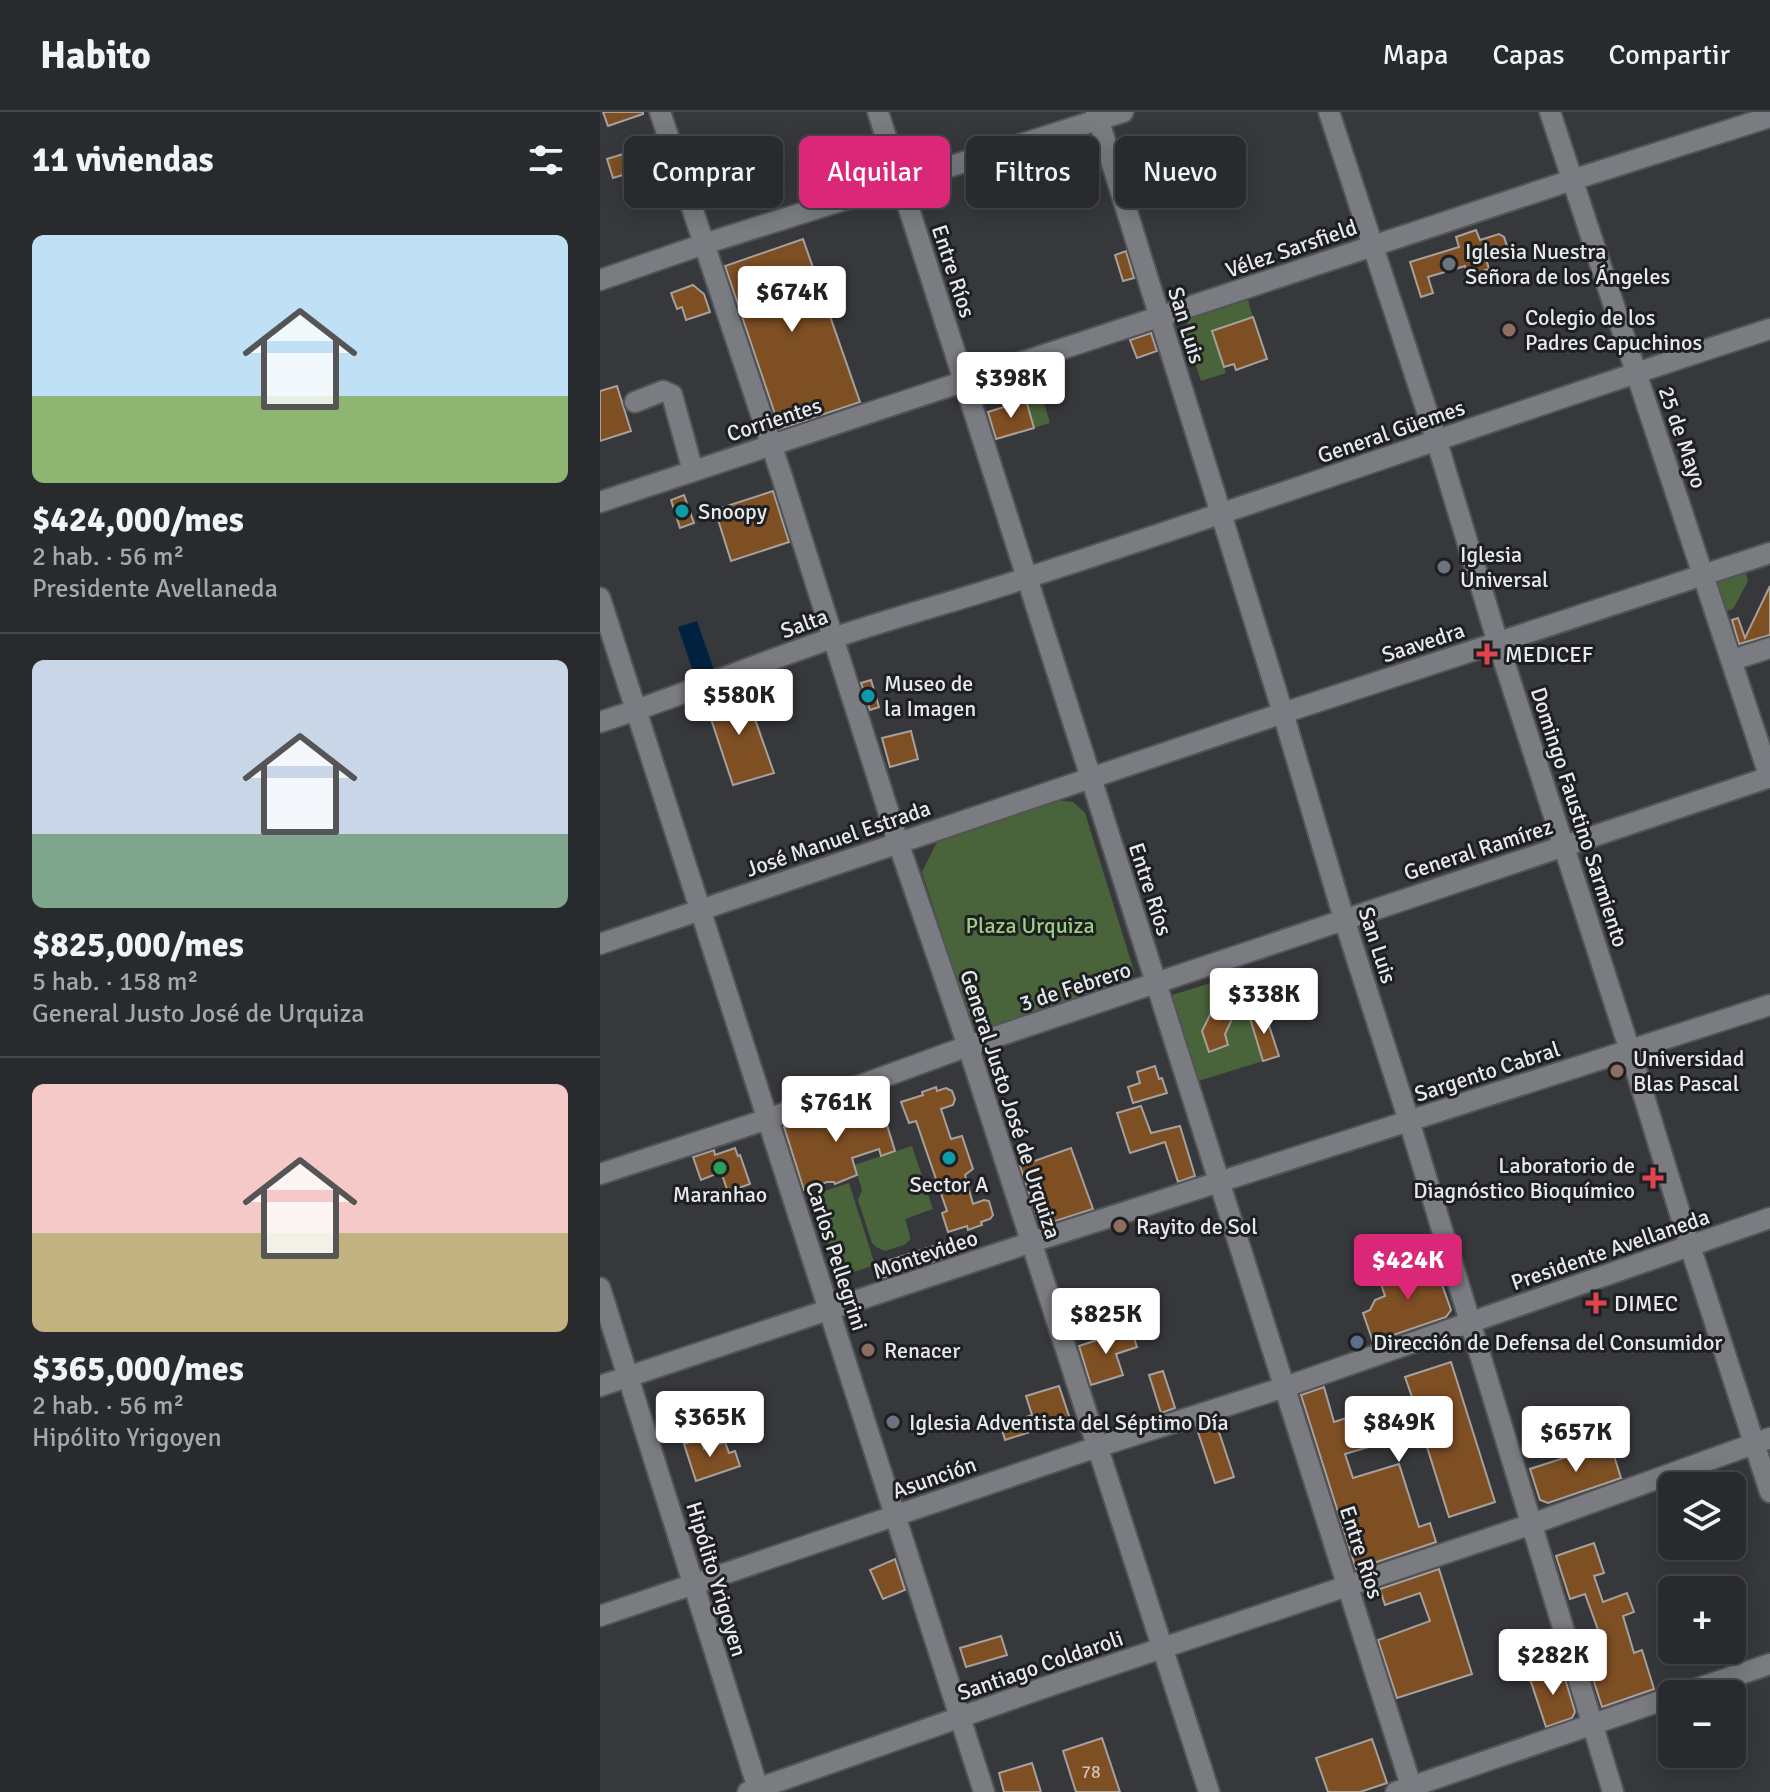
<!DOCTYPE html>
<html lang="es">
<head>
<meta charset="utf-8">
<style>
	body { margin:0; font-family:Signika,sans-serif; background:#343639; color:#f1f3f6; height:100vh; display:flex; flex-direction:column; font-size:30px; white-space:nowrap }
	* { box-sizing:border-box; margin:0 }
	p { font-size:26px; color:#a5a7aa }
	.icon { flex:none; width:44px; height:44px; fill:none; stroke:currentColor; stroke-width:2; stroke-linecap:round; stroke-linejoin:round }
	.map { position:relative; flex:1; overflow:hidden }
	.drawer { display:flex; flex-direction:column; background:#282a2d; width:600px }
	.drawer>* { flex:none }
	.top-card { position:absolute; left:24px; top:24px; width:760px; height:72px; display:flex; gap:16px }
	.fabs { position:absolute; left:1058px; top:1360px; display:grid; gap:16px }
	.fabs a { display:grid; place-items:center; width:88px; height:88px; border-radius:12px; background:#282a2d; box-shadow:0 4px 20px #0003,0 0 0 2px #444649; font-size:40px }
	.price { position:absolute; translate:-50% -68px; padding:0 18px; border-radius:8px; background:#fff; color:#222; font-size:26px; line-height:52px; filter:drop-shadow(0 2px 4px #0008) }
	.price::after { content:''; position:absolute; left:50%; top:48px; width:24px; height:18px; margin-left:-12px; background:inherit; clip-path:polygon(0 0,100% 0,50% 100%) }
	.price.current { background:#db2777; color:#fff }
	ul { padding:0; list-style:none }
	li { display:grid; align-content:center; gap:16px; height:424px; padding:0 32px }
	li+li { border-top:2px solid #444649 }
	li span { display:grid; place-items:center; height:248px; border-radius:12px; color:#555 }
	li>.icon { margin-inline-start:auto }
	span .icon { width:144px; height:144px; fill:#fffc; stroke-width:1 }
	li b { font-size:34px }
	h2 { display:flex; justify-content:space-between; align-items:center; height:96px; padding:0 32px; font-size:34px }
	.tag { padding:0 28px; border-radius:12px; background:#282a2d; box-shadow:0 4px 20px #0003,0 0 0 2px #444649; font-size:28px; line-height:72px }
	.tag.current { background:#db2777; color:#fff }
	header { display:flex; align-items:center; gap:48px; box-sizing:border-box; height:112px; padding:0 40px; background:#282a2d; border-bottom:2px solid #444649 }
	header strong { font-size:38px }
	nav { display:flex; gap:44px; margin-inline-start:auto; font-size:28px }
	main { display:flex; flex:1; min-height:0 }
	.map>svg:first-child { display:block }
	.green { fill:#49633a; fill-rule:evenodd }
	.water { fill:#00213f }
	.building { fill:#7f4f24; stroke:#a6a19d; stroke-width:2 }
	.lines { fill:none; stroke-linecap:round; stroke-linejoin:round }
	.minor-casing { stroke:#525457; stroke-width:24 }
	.minor { stroke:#7a7c81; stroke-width:20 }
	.worship-dot { fill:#6b7280; stroke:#1e1f21; stroke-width:3 }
	.education-dot { fill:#8d6e63; stroke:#1e1f21; stroke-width:3 }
	.culture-dot { fill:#0f9aa8; stroke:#1e1f21; stroke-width:3 }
	.health-dot { fill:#e0444e; stroke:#1e1f21; stroke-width:3 }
	.leisure-dot { fill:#2e9e5b; stroke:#1e1f21; stroke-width:3 }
	.service-dot { fill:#5c6f8a; stroke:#1e1f21; stroke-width:3 }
	.labels { text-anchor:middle; stroke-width:6; stroke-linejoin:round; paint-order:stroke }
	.number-label { font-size:18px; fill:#cec2ba }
	.street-label { font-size:22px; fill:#e8e9ec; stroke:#1e1f21 }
	.poi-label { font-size:22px; fill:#e8e9ec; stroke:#1e1f21; text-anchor:start }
	.park-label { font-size:22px; fill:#9fcf82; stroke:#1e1f21 }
</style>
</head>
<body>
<header>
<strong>Habito</strong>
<nav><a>Mapa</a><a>Capas</a><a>Compartir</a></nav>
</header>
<main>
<section class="drawer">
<h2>11 viviendas<svg class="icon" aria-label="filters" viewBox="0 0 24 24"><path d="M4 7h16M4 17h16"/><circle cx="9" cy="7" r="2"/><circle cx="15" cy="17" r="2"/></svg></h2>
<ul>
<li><span style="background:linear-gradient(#bfe0f5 65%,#8fb573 0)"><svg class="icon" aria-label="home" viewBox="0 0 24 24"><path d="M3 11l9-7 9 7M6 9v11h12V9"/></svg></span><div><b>$424,000/mes</b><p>2 hab. · 56 m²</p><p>Presidente Avellaneda</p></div></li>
<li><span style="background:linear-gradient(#c9d6e8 70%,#7fa58c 0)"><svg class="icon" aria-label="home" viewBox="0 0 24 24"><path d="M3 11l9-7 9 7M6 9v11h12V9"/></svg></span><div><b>$825,000/mes</b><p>5 hab. · 158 m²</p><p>General Justo José de Urquiza</p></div></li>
<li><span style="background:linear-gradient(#f6c9c9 60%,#c2b280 0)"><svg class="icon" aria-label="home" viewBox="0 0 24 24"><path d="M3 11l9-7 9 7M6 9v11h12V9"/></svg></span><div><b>$365,000/mes</b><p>2 hab. · 56 m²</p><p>Hipólito Yrigoyen</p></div></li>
</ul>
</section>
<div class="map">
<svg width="1170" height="1680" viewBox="0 0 1170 1680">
	<rect width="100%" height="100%" fill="#36383c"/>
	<g class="green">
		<path d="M 648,188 L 653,205 L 612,219 L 626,261 L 601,269 L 584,218 L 589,207 Z"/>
		<path d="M 442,284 L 450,311 L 434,316 L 426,288 Z"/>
		<path d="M 1145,457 L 1148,469 L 1133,497 L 1120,501 L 1111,467 Z"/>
		<path d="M 455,688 L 473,690 L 485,701 L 534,859 L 531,870 L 402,914 L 384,914 L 369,906 L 322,760 L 337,730 Z"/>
		<path d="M 652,858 L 664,898 L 652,902 L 650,907 L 663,949 L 592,971 L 568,896 L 572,883 ZM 636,887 L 642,903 L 632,907 L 625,922 L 628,933 L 610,940 L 603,919 L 614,895 Z"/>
		<path d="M 312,1034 L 333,1097 L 305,1107 L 310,1124 L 310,1128 L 304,1133 L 285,1139 L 276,1135 L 272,1131 L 258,1088 L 262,1078 L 254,1053 Z"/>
		<path d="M 249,1071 L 275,1153 L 238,1165 L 212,1083 Z"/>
	</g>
	<path class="water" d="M 97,509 L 114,558 L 95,565 L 78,515 Z"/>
	<g class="building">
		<path d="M 3,0 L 43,0 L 43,2 L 8,14 Z"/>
		<path d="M 56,32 L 61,51 L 43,57 L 51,82 L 37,86 L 29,61 L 13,66 L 7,47 Z"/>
		<path d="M 876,118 L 880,128 L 899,122 L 904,125 L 907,134 L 903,142 L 886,147 L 889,157 L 868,163 L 865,154 L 828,165 L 833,181 L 821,185 L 810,150 L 859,135 L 856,125 Z"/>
		<path d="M 203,127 L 260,290 L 180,317 L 125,154 Z"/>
		<path d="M 526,139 L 534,166 L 523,169 L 515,143 Z"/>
		<path d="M 93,173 L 104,182 L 110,200 L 86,208 L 82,195 L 77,197 L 71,181 Z"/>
		<path d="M 653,205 L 667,247 L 636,258 L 634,252 L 624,255 L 612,219 Z"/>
		<path d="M 551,221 L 557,239 L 537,246 L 530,228 Z"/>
		<path d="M 17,274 L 31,319 L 0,329 L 0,279 Z"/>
		<path d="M 426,288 L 434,316 L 396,327 L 388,300 Z"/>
		<path d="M 173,379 L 189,430 L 131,449 L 115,398 Z"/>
		<path d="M 84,383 L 94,411 L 80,416 L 71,388 Z"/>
		<path d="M 1170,474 L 1170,523 L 1139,532 L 1132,508 L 1138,506 L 1145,526 Z"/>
		<path d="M 271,568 L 279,595 L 270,598 L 261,571 Z"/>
		<path d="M 144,576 L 174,661 L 133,673 L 105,589 Z"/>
		<path d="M 311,619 L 318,647 L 290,655 L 282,626 Z"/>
		<path d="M 636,887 L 642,903 L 632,907 L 625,922 L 628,933 L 609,940 L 602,919 L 614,895 Z"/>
		<path d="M 664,898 L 679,944 L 663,949 L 649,903 Z"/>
		<path d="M 555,954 L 559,967 L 562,966 L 567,981 L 533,991 L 528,975 L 540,971 L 537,960 Z"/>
		<path d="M 336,975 L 337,979 L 346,976 L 352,979 L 355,987 L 353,993 L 341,997 L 351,1027 L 362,1024 L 373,1057 L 365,1063 L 373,1092 L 384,1088 L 389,1089 L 393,1103 L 390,1107 L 381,1110 L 382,1113 L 368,1118 L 367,1114 L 348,1120 L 342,1101 L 347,1099 L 316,1009 L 309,1011 L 301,990 L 323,983 L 322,980 Z"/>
		<path d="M 255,993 L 259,1004 L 282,997 L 295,1039 L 281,1044 L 279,1037 L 252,1046 L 257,1063 L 235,1072 L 234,1070 L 227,1070 L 204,1078 L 184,1015 Z"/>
		<path d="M 541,994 L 551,1021 L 580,1014 L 595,1064 L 578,1070 L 565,1030 L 530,1041 L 517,1001 Z"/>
		<path d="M 135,1036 L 138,1044 L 140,1043 L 150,1072 L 128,1080 L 121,1060 L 101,1068 L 93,1045 L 114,1038 L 115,1043 Z"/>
		<path d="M 471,1036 L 493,1097 L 446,1112 L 438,1108 L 420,1054 Z"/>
		<path d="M 349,1129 L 353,1143 L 279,1167 L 275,1153 Z"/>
		<path d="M 833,1147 L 851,1198 L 846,1205 L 773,1230 L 763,1201 L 770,1198 L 775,1188 L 785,1184 L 779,1166 Z"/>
		<path d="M 531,1217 L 537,1235 L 516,1242 L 523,1263 L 491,1273 L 479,1234 Z"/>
		<path d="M 851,1250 L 895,1390 L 849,1405 L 822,1319 L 745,1342 L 753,1366 L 799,1352 L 819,1415 L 830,1411 L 836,1430 L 756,1457 L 701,1283 L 724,1275 L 734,1310 L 812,1285 L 805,1265 Z"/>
		<path d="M 563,1259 L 575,1296 L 561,1301 L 549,1263 Z"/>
		<path d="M 459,1274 L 470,1307 L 405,1328 L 401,1314 L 432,1303 L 426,1284 Z"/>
		<path d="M 616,1311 L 634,1365 L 615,1371 L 597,1317 Z"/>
		<path d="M 100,1326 L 104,1337 L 125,1330 L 129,1341 L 135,1339 L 140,1354 L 96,1369 L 84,1332 Z"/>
		<path d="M 1010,1331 L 1021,1366 L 948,1391 L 940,1388 L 930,1357 Z"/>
		<path d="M 994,1431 L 1004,1461 L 994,1464 L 1003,1490 L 1027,1481 L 1034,1500 L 1023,1504 L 1034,1541 L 1042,1538 L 1054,1577 L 1002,1595 L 982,1532 L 1001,1526 L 985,1482 L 970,1487 L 956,1444 Z"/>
		<path d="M 295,1447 L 305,1478 L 283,1487 L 270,1458 Z"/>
		<path d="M 839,1457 L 872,1562 L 797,1586 L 778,1528 L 830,1509 L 820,1481 L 785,1493 L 780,1477 Z"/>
		<path d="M 401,1524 L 407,1543 L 366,1555 L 360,1536 Z"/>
		<path d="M 962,1556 L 975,1600 L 972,1606 L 946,1615 L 930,1567 Z"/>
		<path d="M 502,1626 L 520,1680 L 476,1680 L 463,1639 Z"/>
		<path d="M 772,1627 L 787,1671 L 760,1680 L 728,1680 L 716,1646 Z"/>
		<path d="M 432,1651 L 441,1680 L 404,1680 L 399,1661 Z"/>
	</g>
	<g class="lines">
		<defs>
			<g id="minor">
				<path d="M 60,0 L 182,365 L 298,730 L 368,934 L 609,1680"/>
				<path d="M 278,0 L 491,666 L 813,1680"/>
				<path d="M 496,0 L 683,601 L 744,807 L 809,1009 L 1013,1680"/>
				<path d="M 729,0 L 837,330 L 898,531 L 1030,939 L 1090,1134 L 1170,1380"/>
				<path d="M 950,0 L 1170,666"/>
				<path d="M 0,168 L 104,132 L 523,0"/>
				<path d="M 35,290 L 63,279 L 72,283 L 93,359"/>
				<path d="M 0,390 L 972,68 L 1170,5"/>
				<path d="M 0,486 L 384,1680"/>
				<path d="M 1132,548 L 1170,536"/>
				<path d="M 0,610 C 79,585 155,552 233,526 C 298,504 364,487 429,465 C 677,385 922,297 1170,217"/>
				<path d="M 0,832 L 683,601 L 1170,441"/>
				<path d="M 0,1062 L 168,1007 L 368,934 L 1170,665"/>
				<path d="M 0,1176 L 159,1680"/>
				<path d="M 0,1274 L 432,1130 L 1170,893"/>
				<path d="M 0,1504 L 497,1335 L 685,1275 L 1170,1106"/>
				<path d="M 1081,1582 L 1170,1552"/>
				<path d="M 148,1680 L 443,1576 L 932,1412 L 1170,1326"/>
				<path d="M 796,1680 L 1072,1585"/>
			</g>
		</defs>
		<use href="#minor" class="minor-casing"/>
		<use href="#minor" class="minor"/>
	</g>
	<g class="worship-dot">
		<circle cx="849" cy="152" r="8"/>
		<circle cx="844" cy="455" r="8"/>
		<circle cx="293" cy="1310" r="8"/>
	</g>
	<g class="education-dot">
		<circle cx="909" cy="218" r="8"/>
		<circle cx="1017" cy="959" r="8"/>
		<circle cx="520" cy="1114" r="8"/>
		<circle cx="268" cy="1238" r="8"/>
	</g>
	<g class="culture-dot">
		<circle cx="82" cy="399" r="8"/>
		<circle cx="268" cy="584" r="8"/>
		<circle cx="349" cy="1046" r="8"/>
	</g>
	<g class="health-dot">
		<path d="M883 530h8v8h8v8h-8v8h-8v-8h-8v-8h8z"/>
		<path d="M1049 1054h8v8h8v8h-8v8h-8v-8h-8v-8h8z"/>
		<path d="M992 1179h8v8h8v8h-8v8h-8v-8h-8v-8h8z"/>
	</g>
	<circle class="leisure-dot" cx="120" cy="1056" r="8"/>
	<circle class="service-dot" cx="757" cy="1230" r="8"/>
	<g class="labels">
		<g class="number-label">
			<text x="491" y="1666">78</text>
		</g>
		<g class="street-label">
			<text transform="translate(691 136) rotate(-19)" y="8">Vélez Sarsfield</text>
			<text transform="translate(354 159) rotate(72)" y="8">Entre Ríos</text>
			<text transform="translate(587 213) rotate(73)" y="8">San Luis</text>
			<text transform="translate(174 307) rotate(-18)" y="8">Corrientes</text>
			<text transform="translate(791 319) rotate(-19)" y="8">General Güemes</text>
			<text transform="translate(1083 325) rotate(71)" y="8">25 de Mayo</text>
			<text transform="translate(204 511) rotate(-20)" y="8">Salta</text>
			<text transform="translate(823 530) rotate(-18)" y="8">Saavedra</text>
			<text transform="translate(980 705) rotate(72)" y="8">Domingo Faustino Sarmiento</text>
			<text transform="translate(238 726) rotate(-19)" y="8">José Manuel Estrada</text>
			<text transform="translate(878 737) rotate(-18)" y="8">General Ramírez</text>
			<text transform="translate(551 777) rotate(72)" y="8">Entre Ríos</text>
			<text transform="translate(778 833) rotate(72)" y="8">San Luis</text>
			<text transform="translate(475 874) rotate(-18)" y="8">3 de Febrero</text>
			<text transform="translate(887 959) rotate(-18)" y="8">Sargento Cabral</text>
			<text transform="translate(411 992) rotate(72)" y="8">General Justo José de Urquiza</text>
			<text transform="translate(1010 1137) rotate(-19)" y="8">Presidente Avellaneda</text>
			<text transform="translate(325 1142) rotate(-19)" y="8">Montevideo</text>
			<text transform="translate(237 1144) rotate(72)" y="8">Carlos Pellegrini</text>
			<text transform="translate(334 1365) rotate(-19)" y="8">Asunción</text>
			<text transform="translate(762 1440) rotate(72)" y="8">Entre Ríos</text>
			<text transform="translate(117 1467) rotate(73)" y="8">Hipólito Yrigoyen</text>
			<text transform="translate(440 1553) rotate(-19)" y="8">Santiago Coldaroli</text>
		</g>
		<g class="poi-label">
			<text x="865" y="147">Iglesia Nuestra<tspan x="865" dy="25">Señora de los Ángeles</tspan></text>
			<text x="925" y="213">Colegio de los<tspan x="925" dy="25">Padres Capuchinos</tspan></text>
			<text x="98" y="407">Snoopy</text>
			<text x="860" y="450">Iglesia<tspan x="860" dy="25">Universal</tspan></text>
			<text x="905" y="550">MEDICEF</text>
			<text x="284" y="579">Museo de<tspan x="284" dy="25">la Imagen</tspan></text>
			<text x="1033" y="954">Universidad<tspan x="1033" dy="25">Blas Pascal</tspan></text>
			<text x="1035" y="1061" text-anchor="end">Laboratorio de<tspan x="1035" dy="25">Diagnóstico Bioquímico</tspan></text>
			<text x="349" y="1080" text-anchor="middle">Sector A</text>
			<text x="120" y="1090" text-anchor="middle">Maranhao</text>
			<text x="536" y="1122">Rayito de Sol</text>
			<text x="1014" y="1199">DIMEC</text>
			<text x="773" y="1238">Dirección de Defensa del Consumidor</text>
			<text x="284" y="1246">Renacer</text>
			<text x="309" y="1318">Iglesia Adventista del Séptimo Día</text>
		</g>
		<g class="park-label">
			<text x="430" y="821">Plaza Urquiza</text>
		</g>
	</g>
</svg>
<div class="fabs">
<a><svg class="icon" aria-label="layers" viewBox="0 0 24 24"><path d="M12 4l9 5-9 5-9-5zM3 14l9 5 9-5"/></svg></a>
<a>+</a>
<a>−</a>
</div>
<b class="price" style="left:192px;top:222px">$674K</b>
<b class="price" style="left:411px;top:308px">$398K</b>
<b class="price" style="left:139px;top:625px">$580K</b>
<b class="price" style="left:664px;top:924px">$338K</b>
<b class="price" style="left:236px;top:1032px">$761K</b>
<b class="price current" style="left:808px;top:1190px">$424K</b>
<b class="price" style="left:506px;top:1244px">$825K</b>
<b class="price" style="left:110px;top:1347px">$365K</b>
<b class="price" style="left:799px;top:1352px">$849K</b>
<b class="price" style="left:976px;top:1362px">$657K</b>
<b class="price" style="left:953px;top:1585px">$282K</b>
<div class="top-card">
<a class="tag">Comprar</a>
<a class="tag current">Alquilar</a>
<a class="tag">Filtros</a>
<a class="tag">Nuevo</a>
</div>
</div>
</main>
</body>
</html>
